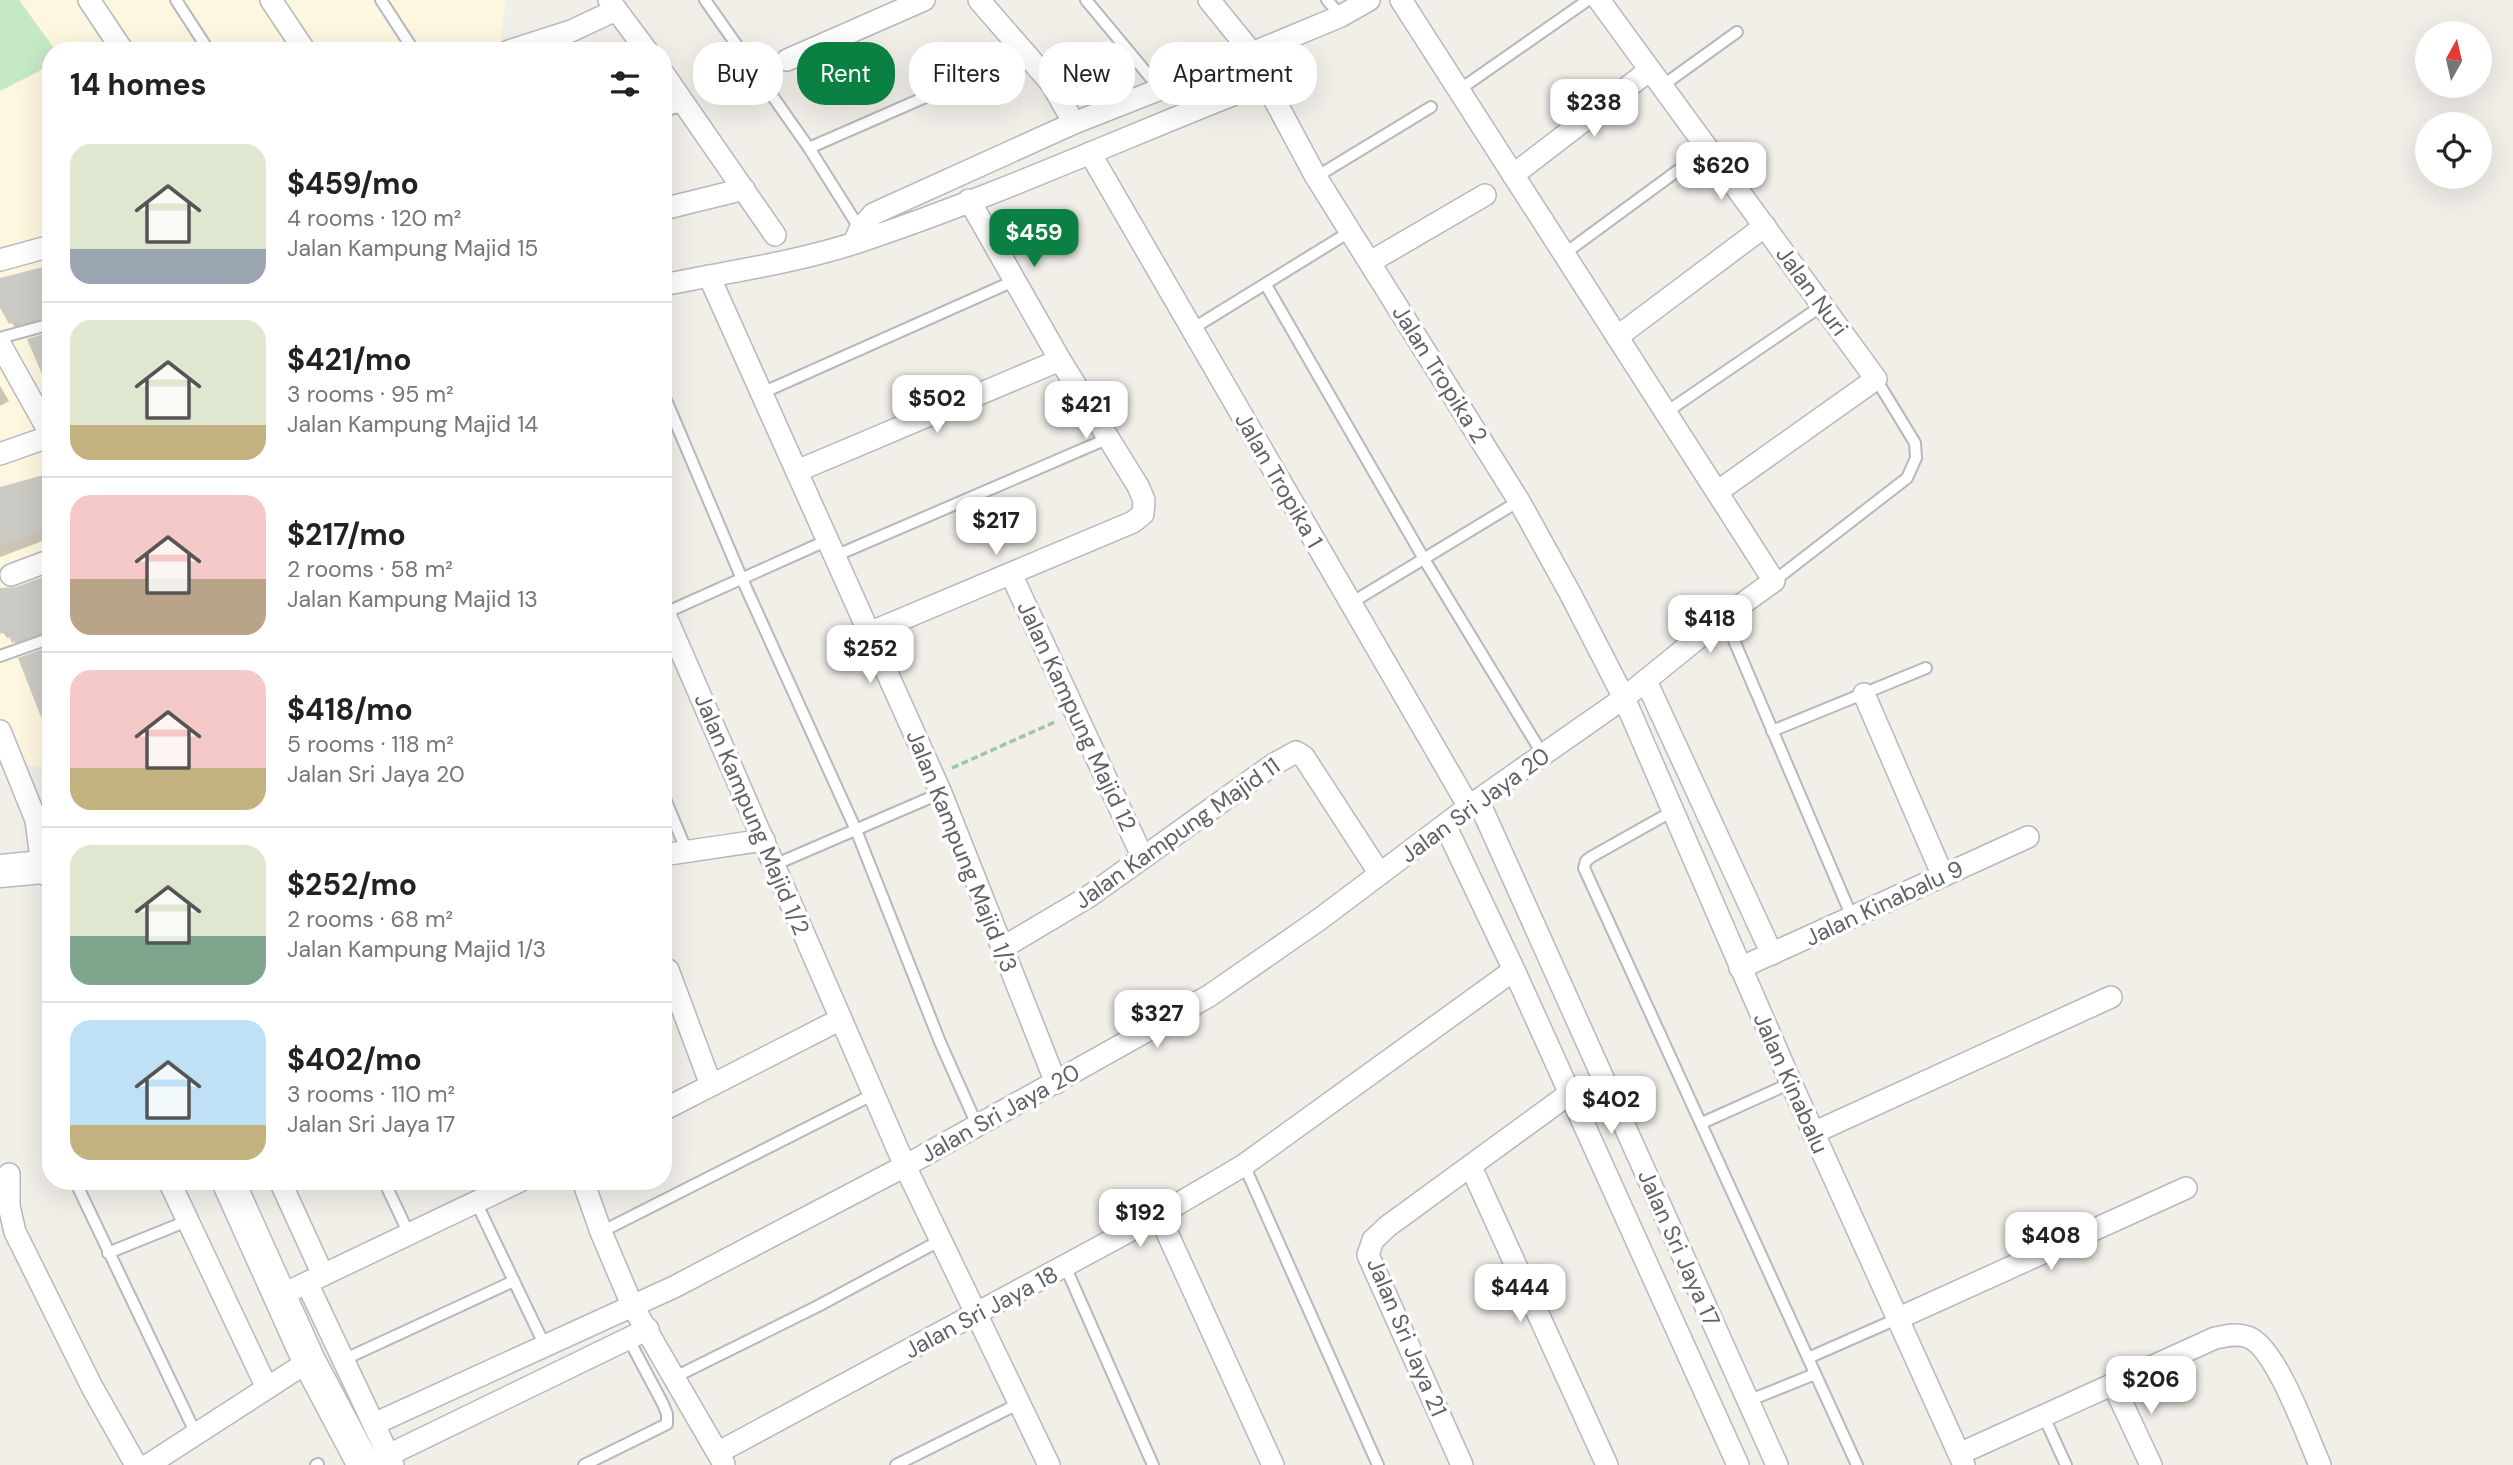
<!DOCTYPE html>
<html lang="en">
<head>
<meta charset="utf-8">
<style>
	body { margin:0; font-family:"DM Sans",sans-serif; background:#f2f2f2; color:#222; height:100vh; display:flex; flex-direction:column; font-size:26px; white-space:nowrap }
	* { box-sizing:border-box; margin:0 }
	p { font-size:23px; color:#767676 }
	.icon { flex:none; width:38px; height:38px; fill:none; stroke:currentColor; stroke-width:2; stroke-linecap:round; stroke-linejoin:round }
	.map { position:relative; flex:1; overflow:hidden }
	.side { position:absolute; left:42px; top:42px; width:630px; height:1148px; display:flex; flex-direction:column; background:#fff; border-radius:28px; box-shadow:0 7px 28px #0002 }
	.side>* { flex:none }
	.guide { position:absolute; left:693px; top:42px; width:665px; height:63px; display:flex; gap:14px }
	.needle { width:46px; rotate:8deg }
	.fabs { position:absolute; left:2415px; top:21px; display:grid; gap:14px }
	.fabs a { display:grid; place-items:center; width:77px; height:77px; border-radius:50%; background:#fff; box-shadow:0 7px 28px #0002; font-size:35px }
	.price { position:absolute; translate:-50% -60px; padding:0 16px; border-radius:14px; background:#fff; color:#222; font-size:23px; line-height:46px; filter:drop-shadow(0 2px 4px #0008) }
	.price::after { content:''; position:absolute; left:50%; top:42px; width:21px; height:16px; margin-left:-10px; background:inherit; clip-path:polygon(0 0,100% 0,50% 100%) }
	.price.current { background:#0b8043; color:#fff }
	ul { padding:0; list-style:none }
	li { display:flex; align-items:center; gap:21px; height:175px; padding:0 28px }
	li+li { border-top:2px solid #e0e0e0 }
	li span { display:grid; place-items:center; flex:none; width:196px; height:140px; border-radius:21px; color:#555 }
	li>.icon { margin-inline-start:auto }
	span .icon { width:84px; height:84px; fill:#fffc; stroke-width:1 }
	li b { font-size:30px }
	h2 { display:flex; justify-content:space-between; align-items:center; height:84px; padding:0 28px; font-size:30px }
	.tag { padding:0 24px; border-radius:28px; background:#fff; box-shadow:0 7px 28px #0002; font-size:24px; line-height:63px }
	.tag.current { background:#0b8043; color:#fff }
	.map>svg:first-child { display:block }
	.commercial { fill:#fef7e0 }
	.green { fill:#c5e8c5 }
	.shadow { fill:#0003 }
	.building { fill:#cccac5 }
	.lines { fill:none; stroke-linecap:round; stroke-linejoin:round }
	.lane-casing { stroke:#b5b8bc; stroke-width:14 }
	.street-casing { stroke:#b5b8bc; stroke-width:24 }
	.secondary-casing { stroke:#b6babf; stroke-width:35 }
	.path { stroke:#9cc7a9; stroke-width:3.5; stroke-dasharray:7 3.5; stroke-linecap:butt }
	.lane { stroke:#fff; stroke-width:10 }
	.street { stroke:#fff; stroke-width:21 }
	.secondary { stroke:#fff; stroke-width:32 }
	.labels { text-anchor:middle; stroke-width:7; stroke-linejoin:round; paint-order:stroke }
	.street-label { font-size:23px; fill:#5f6368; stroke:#fff }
</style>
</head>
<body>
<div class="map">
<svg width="2513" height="1465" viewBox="0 0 2513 1465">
	<rect width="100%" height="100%" fill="#f1efe8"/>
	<path class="commercial" d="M 0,0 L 506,0 L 499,51 L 51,51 L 51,769 L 0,761 Z"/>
	<path class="green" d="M 0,0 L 19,0 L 56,51 L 51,51 L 51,65 L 0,91 Z"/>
	<g class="shadow">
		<path d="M 51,266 L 51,322 L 16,329 L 0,304 L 0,279 Z"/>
		<path d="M 0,386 L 9,401 L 0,406 Z"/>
		<path d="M 51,474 L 51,538 L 0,557 L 0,489 Z"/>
		<path d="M 51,576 L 51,636 L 19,648 L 11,637 L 7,638 L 0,628 L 0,590 L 16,589 Z"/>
		<path d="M 51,648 L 51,753 L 42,731 L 47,729 Z"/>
	</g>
	<g class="building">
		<path d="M 51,265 L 51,316 L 20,324 L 19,321 L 9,324 L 0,308 L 0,278 Z"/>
		<path d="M 51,332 L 51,395 L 27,339 Z"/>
		<path d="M 51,473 L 51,527 L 0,546 L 0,487 Z"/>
		<path d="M 51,574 L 51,630 L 12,643 L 7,631 L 0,634 L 0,588 L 16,587 Z"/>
		<path d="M 51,646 L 51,740 L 50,740 L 18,658 Z"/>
	</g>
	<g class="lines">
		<defs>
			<g id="lane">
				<path d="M 176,0 L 209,51"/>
				<path d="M 381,0 L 414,51"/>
				<path d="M 705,0 L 809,148 L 860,229"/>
				<path d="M 1086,0 L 1160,89"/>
				<path d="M 1327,0 L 1341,16"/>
				<path d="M 1662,86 L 1737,32"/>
				<path d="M 1459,90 L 1588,0"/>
				<path d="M 663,111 L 687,105"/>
				<path d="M 809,148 L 1026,53"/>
				<path d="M 1316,177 L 1431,107"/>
				<path d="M 1564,254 L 1707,149"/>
				<path d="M 1266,285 L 1424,559 L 1543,755"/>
				<path d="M 1192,329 L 1351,231"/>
				<path d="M 0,338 L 51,324"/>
				<path d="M 663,393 L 742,579 L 856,830 L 940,1042 L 977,1125"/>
				<path d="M 762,393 L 1016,280"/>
				<path d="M 1665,413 L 1823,305"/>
				<path d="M 835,556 L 1109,438"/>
				<path d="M 1774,581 L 1907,478 L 1916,458 L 1915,443 L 1876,379"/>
				<path d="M 1351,603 L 1519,501"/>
				<path d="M 665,613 L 828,540"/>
				<path d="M 1724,617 L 1852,917"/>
				<path d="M 0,656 L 51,638"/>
				<path d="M 1772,731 L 1926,668"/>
				<path d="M 663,794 L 687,852"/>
				<path d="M 1671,812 L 1591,857 L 1586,861 L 1584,868 L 1857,1465"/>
				<path d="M 774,865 L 941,793"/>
				<path d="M 1702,1123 L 1791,1083"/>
				<path d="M 1244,1165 L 1378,1465"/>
				<path d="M 75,1181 L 196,1434"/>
				<path d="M 384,1181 L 409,1234"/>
				<path d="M 476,1202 L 545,1346"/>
				<path d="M 601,1232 L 874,1094"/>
				<path d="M 108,1253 L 187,1221"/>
				<path d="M 1065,1266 L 1153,1465"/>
				<path d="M 1808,1358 L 1899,1318"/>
				<path d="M 343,1360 L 514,1281"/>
				<path d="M 675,1377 L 818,1306 L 941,1240"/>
				<path d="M 1748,1401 L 1815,1374"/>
				<path d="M 2044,1417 L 2066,1465"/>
				<path d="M 316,1465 L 318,1464"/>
				<path d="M 584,1465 L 667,1424 L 667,1414 L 663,1404 L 628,1338"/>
				<path d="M 896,1465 L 1020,1403"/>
			</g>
			<g id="street">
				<path d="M 89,0 L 123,51"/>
				<path d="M 271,0 L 305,51"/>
				<path d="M 609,0 L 647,51"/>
				<path d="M 979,0 L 1051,83 L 1074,123"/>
				<path d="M 1209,0 L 1252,53 L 1265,82 L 1316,177 L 1519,501 L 1571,595 L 1624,698 L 1791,1083 L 1964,1465"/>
				<path d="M 1599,0 L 1876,379 L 1717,492"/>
				<path d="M 509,51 L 571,31 L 616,10"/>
				<path d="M 787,60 L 924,0"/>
				<path d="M 663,73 L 775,235"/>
				<path d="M 1090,153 L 1469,807"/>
				<path d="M 1513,175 L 1650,70"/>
				<path d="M 663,209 L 744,189"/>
				<path d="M 854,243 L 860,229 L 873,214 L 1074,123 L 1252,53 L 1341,16 L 1369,0"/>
				<path d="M 0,260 L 51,246"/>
				<path d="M 1370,262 L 1485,195"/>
				<path d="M 709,276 L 941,793 L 1056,1083"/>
				<path d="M 663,285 C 727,272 793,263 855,243 C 994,197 1129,135 1265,82"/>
				<path d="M 1617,337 L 1765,226"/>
				<path d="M 0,344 L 51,435"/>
				<path d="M 0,454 L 51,436"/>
				<path d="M 797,471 L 1060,360"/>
				<path d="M 1011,574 L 1143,858"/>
				<path d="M 11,575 L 51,560"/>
				<path d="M 663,610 L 905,1166 L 1049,1465"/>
				<path d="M 869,633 L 1133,522 L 1143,514 L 1144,500 L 1138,486 L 1060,360 L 969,200"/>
				<path d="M 1646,681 L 1772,954"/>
				<path d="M 1864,694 L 1943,876"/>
				<path d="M 0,731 L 36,820 L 42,867"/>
				<path d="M 1478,800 L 1777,1465"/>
				<path d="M 1445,825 L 1514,970 L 1738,1465"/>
				<path d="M 663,855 L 764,840"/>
				<path d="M 1002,948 L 1088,897 L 1274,764 L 1296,752 L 1304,757 L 1380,874"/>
				<path d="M 1740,968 L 2028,837"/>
				<path d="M 668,970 L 711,1085"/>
				<path d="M 663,1110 L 841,1019"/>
				<path d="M 1813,1133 L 2111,997"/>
				<path d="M 1471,1167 L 1607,1465"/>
				<path d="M 9,1174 L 9,1206 L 15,1232 L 92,1387 L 136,1465"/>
				<path d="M 169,1181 L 267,1388"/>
				<path d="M 280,1181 L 323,1275"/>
				<path d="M 583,1181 L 601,1232 L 632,1305 L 724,1464"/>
				<path d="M 1159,1215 L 1273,1465"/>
				<path d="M 307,1283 L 393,1465"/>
				<path d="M 279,1296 L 520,1181"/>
				<path d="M 1899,1318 L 2186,1188"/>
				<path d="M 2114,1386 L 2151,1465"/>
				<path d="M 374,1424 L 674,1287 L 905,1166 L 1209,996 L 1320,919 L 1478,800 L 1624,698 L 1724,617 L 1774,581 L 1401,0"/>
				<path d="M 719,1452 L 1159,1215 L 1244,1165 L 1514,970"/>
				<path d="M 1959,1454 L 2215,1338 C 2226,1336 2237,1333 2248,1337 C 2276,1347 2307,1436 2320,1465"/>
				<path d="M 148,1465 L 309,1361"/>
				<path d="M 368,1465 L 648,1329"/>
				<path d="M 1462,1465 L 1368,1255 L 1373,1240 L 1388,1226 L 1569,1094"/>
			</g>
			<g id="secondary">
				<path d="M 0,871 L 42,867 L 51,871"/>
				<path d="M 228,1181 L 309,1361 L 364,1465"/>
			</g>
		</defs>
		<use href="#lane" class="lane-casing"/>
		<use href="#street" class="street-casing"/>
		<use href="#secondary" class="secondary-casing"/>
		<path class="path" d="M 952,768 L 1057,721"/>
		<use href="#lane" class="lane"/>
		<use href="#street" class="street"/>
		<use href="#secondary" class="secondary"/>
	</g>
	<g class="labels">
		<g class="street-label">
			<text transform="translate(1812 291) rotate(54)" y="8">Jalan Nuri</text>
			<text transform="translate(1440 374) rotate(58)" y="8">Jalan Tropika 2</text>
			<text transform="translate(1279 480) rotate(60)" y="8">Jalan Tropika 1</text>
			<text transform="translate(1077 716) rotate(65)" y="8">Jalan Kampung Majid 12</text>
			<text transform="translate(1475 805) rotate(-36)" y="8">Jalan Sri Jaya 20</text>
			<text transform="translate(752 814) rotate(67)" y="8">Jalan Kampung Majid 1/2</text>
			<text transform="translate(1177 833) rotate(-35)" y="8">Jalan Kampung Majid 11</text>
			<text transform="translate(962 851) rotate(68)" y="8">Jalan Kampung Majid 1/3</text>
			<text transform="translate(1884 903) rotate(-25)" y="8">Jalan Kinabalu 9</text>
			<text transform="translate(1791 1083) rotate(66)" y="8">Jalan Kinabalu</text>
			<text transform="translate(1000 1113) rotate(-29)" y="8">Jalan Sri Jaya 20</text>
			<text transform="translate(1679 1248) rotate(66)" y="8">Jalan Sri Jaya 17</text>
			<text transform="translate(981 1312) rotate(-28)" y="8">Jalan Sri Jaya 18</text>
			<text transform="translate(1407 1337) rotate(67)" y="8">Jalan Sri Jaya 21</text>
		</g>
	</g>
</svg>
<div class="fabs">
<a><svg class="needle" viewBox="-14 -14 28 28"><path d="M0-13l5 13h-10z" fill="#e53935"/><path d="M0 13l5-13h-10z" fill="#767676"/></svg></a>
<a><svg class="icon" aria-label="locate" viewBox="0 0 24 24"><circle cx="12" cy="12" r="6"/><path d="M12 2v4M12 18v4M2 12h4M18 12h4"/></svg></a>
</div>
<b class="price" style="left:1594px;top:139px">$238</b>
<b class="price" style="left:1721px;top:202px">$620</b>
<b class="price current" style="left:1034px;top:269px">$459</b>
<b class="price" style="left:937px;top:435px">$502</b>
<b class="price" style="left:1086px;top:441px">$421</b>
<b class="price" style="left:996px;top:557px">$217</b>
<b class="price" style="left:1710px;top:655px">$418</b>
<b class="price" style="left:870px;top:685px">$252</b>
<b class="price" style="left:1157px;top:1050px">$327</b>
<b class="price" style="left:1611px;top:1136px">$402</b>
<b class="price" style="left:1140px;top:1249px">$192</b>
<b class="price" style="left:2051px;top:1272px">$408</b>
<b class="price" style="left:1520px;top:1324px">$444</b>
<b class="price" style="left:2151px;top:1416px">$206</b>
<div class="guide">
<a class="tag">Buy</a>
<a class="tag current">Rent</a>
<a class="tag">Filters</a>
<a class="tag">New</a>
<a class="tag">Apartment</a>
</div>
<section class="side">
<h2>14 homes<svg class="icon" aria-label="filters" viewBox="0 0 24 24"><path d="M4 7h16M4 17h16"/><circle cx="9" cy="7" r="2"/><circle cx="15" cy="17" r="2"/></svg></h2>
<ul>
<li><span style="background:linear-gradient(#dfe7d0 75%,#9aa5b1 0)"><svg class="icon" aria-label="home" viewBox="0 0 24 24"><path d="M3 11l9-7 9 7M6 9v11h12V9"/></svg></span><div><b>$459/mo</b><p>4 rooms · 120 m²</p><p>Jalan Kampung Majid 15</p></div></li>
<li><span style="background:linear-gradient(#dfe7d0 75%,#c2b280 0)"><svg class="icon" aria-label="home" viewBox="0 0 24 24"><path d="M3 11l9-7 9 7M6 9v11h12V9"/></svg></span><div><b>$421/mo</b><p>3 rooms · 95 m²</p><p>Jalan Kampung Majid 14</p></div></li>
<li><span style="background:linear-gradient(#f6c9c9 60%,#b9a48a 0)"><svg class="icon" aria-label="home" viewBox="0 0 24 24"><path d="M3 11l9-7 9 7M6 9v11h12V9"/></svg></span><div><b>$217/mo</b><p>2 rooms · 58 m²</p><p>Jalan Kampung Majid 13</p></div></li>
<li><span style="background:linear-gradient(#f6c9c9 70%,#c2b280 0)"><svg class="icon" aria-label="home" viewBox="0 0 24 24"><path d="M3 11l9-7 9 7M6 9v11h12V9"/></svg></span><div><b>$418/mo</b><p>5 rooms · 118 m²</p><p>Jalan Sri Jaya 20</p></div></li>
<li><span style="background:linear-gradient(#dfe7d0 65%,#7fa58c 0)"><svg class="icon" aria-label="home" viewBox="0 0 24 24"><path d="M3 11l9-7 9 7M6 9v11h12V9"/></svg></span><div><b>$252/mo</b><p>2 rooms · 68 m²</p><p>Jalan Kampung Majid 1/3</p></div></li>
<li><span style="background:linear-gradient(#bfe0f5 75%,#c2b280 0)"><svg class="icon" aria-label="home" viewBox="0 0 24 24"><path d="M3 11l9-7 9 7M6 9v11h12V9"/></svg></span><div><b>$402/mo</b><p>3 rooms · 110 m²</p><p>Jalan Sri Jaya 17</p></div></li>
</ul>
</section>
</div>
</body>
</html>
